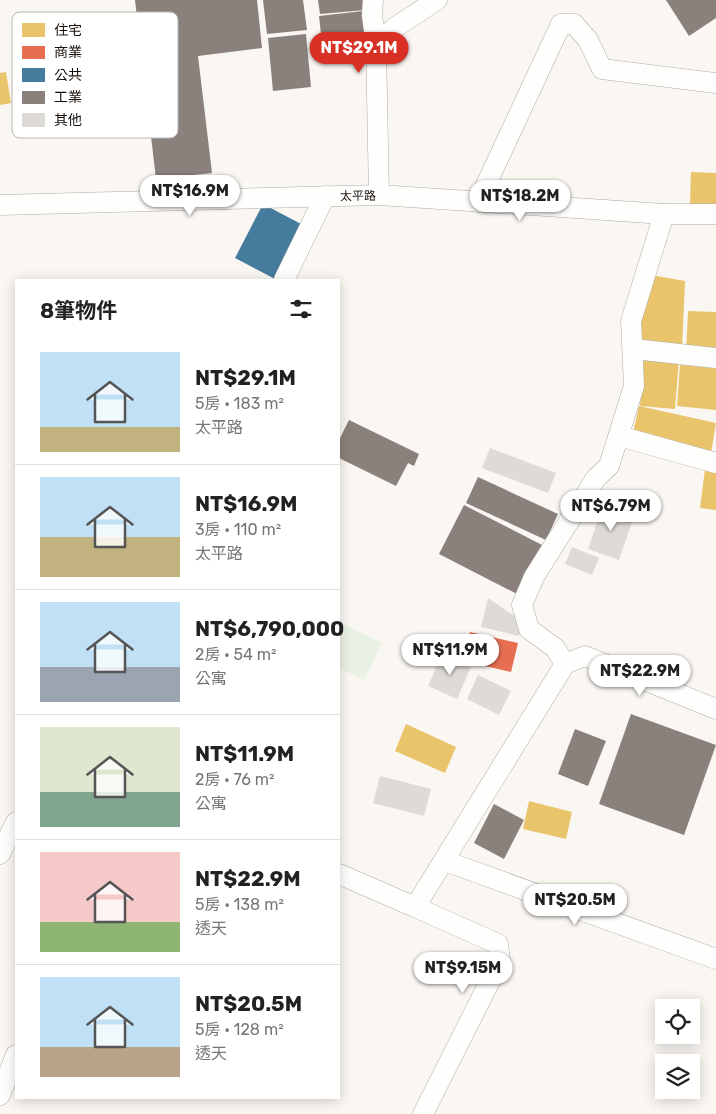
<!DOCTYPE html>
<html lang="zh-TW">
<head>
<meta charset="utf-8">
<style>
	body { margin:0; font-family:Rubik,"Noto Sans TC",sans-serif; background:#f6f6f6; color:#222; height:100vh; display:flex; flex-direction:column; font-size:19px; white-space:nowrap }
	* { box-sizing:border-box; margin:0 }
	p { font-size:16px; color:#767676 }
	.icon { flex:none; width:28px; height:28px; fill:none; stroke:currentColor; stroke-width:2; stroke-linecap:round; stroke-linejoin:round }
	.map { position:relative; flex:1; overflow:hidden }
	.panel { position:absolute; left:15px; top:279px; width:325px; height:820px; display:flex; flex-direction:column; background:#fff; border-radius:0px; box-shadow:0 2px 12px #0003 }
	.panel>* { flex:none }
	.fabs { position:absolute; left:655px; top:999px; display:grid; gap:10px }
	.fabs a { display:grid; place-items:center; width:45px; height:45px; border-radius:0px; background:#fff; box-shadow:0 2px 12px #0003; font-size:25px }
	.price { position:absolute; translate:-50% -42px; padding:0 11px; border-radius:18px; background:#fff; color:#222; font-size:16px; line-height:32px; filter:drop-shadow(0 1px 2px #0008) }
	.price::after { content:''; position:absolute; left:50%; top:30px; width:15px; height:11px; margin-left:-8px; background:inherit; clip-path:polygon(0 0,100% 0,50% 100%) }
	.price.on { background:#d93025; color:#fff }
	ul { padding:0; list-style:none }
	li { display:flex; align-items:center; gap:15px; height:125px; padding:0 25px }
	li+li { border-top:1px solid #e0e0e0 }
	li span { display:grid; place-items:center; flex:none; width:140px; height:100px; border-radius:0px; color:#555 }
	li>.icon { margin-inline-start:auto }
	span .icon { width:60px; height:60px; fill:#fffc; stroke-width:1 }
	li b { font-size:21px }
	h2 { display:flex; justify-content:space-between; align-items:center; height:60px; padding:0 25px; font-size:21px }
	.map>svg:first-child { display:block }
	.green { fill:#eaf2e3 }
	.homes { fill:#e9c46a }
	.shops { fill:#e76f51 }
	.public { fill:#457b9d }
	.industry { fill:#8a817c }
	.building { fill:#dedad5 }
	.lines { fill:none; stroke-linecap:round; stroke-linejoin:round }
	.minor-casing { stroke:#b0aba6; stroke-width:21 }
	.minor { stroke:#fefefd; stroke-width:20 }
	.labels { text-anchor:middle; stroke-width:5; stroke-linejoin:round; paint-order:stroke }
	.street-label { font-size:12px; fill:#160f0a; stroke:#fff }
	.key { fill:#fff; stroke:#b9b7b6; stroke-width:1 }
	.key-label { font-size:14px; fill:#160f0a }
</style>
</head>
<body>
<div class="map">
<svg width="716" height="1114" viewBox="0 0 716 1114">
	<rect width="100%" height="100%" fill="#faf6f2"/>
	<path class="green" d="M 339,622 L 382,643 L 364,680 L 339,668 Z"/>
	<g class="homes">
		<path d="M 6,72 L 11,103 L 0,105 L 0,73 Z"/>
		<path d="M 691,172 L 716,173 L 716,205 L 690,204 Z"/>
		<path d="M 651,275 L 685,281 L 682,348 L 638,343 L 635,323 Z"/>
		<path d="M 688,311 L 716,312 L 716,354 L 686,353 Z"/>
		<path d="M 644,356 L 679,359 L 675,409 L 640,406 Z"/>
		<path d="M 680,365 L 716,368 L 716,410 L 677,406 Z"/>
		<path d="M 639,406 L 716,423 L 711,453 L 632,437 Z"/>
		<path d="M 705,469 L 716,470 L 716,510 L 700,508 Z"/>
		<path d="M 406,724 L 456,747 L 445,773 L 395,751 Z"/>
		<path d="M 529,801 L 572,812 L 566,839 L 523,829 Z"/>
	</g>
	<path class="shops" d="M 470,632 L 518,643 L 511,672 L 463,661 Z"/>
	<path class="public" d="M 263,204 L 303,225 L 275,279 L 235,258 Z"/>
	<g class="industry">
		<path d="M 135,0 L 257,0 L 262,48 L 198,56 L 212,173 L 156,179 Z"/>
		<path d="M 263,0 L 303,0 L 307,30 L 267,34 Z"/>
		<path d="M 318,0 L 365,0 L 366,10 L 320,14 Z"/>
		<path d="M 666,0 L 716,0 L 716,18 L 689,36 Z"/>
		<path d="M 363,11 L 367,48 L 323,53 L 319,16 Z"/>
		<path d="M 306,34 L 311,87 L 273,91 L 268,38 Z"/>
		<path d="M 349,420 L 419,454 L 414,466 L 408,463 L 396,486 L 339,458 L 339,440 Z"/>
		<path d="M 478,477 L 558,514 L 546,540 L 466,503 Z"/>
		<path d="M 464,505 L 544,546 L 519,595 L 439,554 Z"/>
		<path d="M 631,714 L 716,745 L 684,835 L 599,804 Z"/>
		<path d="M 575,729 L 606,741 L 588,786 L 558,774 Z"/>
		<path d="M 494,804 L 524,820 L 504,859 L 474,843 Z"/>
	</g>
	<g class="building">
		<path d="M 490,448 L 556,473 L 548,493 L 482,468 Z"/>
		<path d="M 603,505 L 634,516 L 619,560 L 588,549 Z"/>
		<path d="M 572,547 L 599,558 L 592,575 L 565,564 Z"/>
		<path d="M 488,598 L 522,621 L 519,636 L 481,627 Z"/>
		<path d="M 442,654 L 471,667 L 457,699 L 428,686 Z"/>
		<path d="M 478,675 L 511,691 L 499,715 L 467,699 Z"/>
		<path d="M 380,776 L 431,789 L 424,816 L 373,803 Z"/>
	</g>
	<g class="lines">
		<defs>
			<g id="minor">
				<path d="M 373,0 L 372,15 L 376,46"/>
				<path d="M 379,195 L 376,46 L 394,28 L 437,0"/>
				<path d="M 478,202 L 561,24 L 574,24 L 588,40 L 602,69 L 716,83"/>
				<path d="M 0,205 L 379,195 L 664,214 L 716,214"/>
				<path d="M 284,280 L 325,196"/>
				<path d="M 634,349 L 716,358"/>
				<path d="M 619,436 L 716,463"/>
				<path d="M 565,664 L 585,656 L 716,709"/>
				<path d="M 0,854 L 16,822"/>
				<path d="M 445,861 L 716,959"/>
				<path d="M 339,874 L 415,907 L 565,664 L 555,648 L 529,629 L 522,605 L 534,577 L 596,478 L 609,466 L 634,386 L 631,321 L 664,214"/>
				<path d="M 415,907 L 498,944 L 500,961 L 423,1114"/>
				<path d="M 0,1095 L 16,1055"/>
			</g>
		</defs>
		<use href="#minor" class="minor-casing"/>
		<use href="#minor" class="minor"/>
	</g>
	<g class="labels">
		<g class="street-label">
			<text transform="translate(358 196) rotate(-1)" y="4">太平路</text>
		</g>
	</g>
	<rect x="12" y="12" width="166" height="126" rx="8" class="key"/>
	<rect x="22" y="23" width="23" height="14" fill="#e9c46a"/>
	<rect x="22" y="46" width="23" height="13" fill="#e76f51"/>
	<rect x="22" y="68" width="23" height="14" fill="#457b9d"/>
	<rect x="22" y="91" width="23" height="13" fill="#8a817c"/>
	<rect x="22" y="113" width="23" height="14" fill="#dedad5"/>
	<g class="key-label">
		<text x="54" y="35">住宅</text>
		<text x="54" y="57">商業</text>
		<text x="54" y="80">公共</text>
		<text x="54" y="102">工業</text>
		<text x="54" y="125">其他</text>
	</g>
</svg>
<div class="fabs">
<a><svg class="icon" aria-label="locate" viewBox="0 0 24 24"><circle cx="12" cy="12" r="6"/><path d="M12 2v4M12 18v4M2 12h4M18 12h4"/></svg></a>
<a><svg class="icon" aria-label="layers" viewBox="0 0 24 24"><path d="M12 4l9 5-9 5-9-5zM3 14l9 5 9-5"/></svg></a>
</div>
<b class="price on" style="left:359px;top:74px">NT$29.1M</b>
<b class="price" style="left:190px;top:217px">NT$16.9M</b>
<b class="price" style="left:520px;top:222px">NT$18.2M</b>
<b class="price" style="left:611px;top:532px">NT$6.79M</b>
<b class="price" style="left:450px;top:676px">NT$11.9M</b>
<b class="price" style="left:640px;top:697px">NT$22.9M</b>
<b class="price" style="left:575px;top:926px">NT$20.5M</b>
<b class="price" style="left:463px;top:994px">NT$9.15M</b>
<section class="panel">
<h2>8筆物件<svg class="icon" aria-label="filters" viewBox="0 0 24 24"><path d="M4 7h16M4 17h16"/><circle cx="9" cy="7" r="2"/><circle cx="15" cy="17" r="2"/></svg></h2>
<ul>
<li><span style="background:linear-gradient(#bfe0f5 75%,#c2b280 0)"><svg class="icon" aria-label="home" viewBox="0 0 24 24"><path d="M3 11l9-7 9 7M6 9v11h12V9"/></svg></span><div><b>NT$29.1M</b><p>5房 · 183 m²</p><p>太平路</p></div></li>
<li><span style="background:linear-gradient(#bfe0f5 60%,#c2b280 0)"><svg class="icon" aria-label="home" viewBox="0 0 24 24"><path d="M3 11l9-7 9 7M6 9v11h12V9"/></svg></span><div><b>NT$16.9M</b><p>3房 · 110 m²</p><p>太平路</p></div></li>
<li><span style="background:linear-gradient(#bfe0f5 65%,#9aa5b1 0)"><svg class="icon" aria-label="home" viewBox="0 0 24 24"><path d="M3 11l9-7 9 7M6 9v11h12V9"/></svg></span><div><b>NT$6,790,000</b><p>2房 · 54 m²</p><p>公寓</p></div></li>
<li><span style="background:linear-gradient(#dfe7d0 65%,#7fa58c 0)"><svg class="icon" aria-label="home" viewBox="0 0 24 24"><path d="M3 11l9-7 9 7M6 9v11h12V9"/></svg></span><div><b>NT$11.9M</b><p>2房 · 76 m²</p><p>公寓</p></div></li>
<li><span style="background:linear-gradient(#f6c9c9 70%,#8fb573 0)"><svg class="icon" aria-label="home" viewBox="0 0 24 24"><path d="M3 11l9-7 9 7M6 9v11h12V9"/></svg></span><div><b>NT$22.9M</b><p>5房 · 138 m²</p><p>透天</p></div></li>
<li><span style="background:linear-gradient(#bfe0f5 70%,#b9a48a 0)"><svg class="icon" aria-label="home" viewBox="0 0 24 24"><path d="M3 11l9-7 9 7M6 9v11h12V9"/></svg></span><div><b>NT$20.5M</b><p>5房 · 128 m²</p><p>透天</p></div></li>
</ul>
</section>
</div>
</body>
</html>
